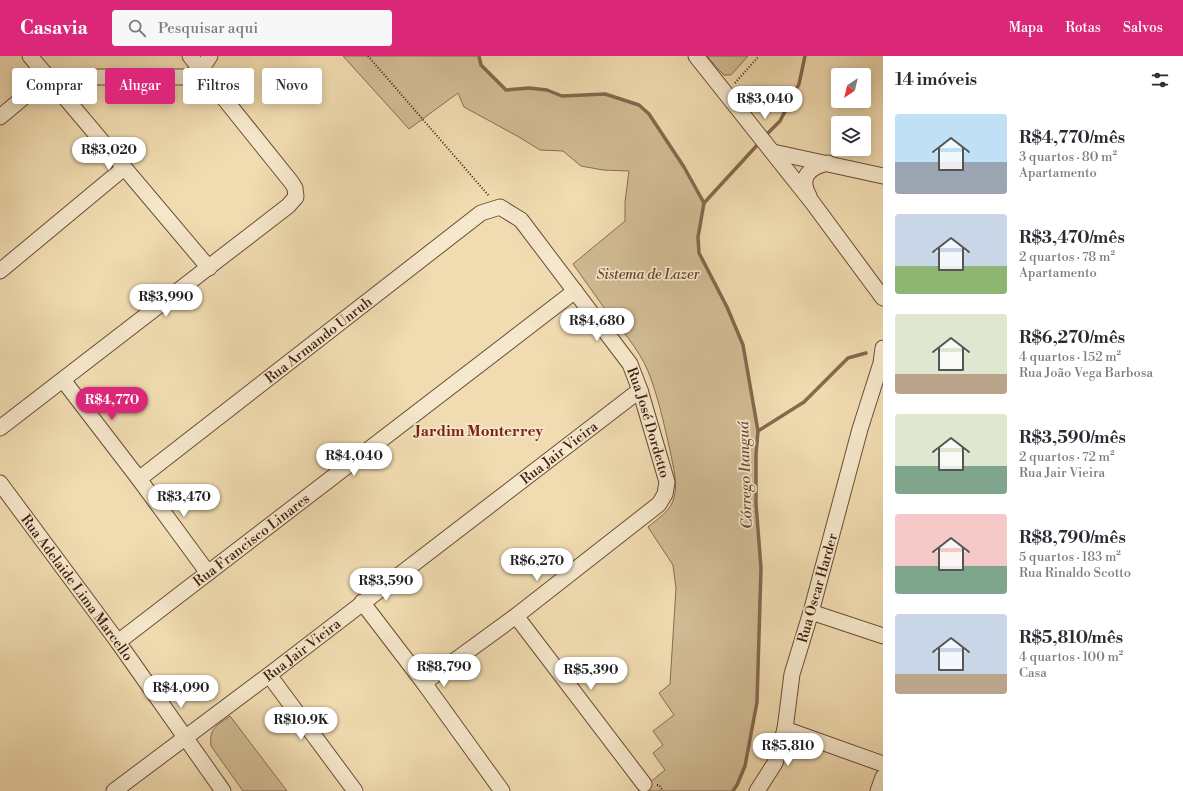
<!DOCTYPE html>
<html lang="pt">
<head>
<meta charset="utf-8">
<style>
	body { margin:0; font-family:"Libre Bodoni",serif; background:#f7f7f7; color:#2b2b33; height:100vh; display:flex; flex-direction:column; font-size:15px; white-space:nowrap }
	* { box-sizing:border-box; margin:0 }
	p { font-size:13px; color:#7c7c81 }
	.icon { flex:none; width:22px; height:22px; fill:none; stroke:currentColor; stroke-width:2; stroke-linecap:round; stroke-linejoin:round }
	.map { position:relative; flex:1; overflow:hidden }
	.side { display:flex; flex-direction:column; background:#fff; width:300px }
	.side>* { flex:none }
	.top-card { position:absolute; left:12px; top:12px; width:380px; height:36px; display:flex; gap:8px }
	.needle { width:26px; rotate:215deg }
	.fabs { position:absolute; left:831px; top:12px; display:grid; gap:8px }
	.fabs a { display:grid; place-items:center; width:40px; height:40px; border-radius:4px; background:#fff; box-shadow:0 2px 10px #0003; font-size:20px }
	.price { position:absolute; translate:-50% -34px; padding:0 9px; border-radius:14px; background:#fff; color:#222; font-size:13px; line-height:26px; filter:drop-shadow(0 1px 2px #0008) }
	.price::after { content:''; position:absolute; left:50%; top:24px; width:12px; height:9px; margin-left:-6px; background:inherit; clip-path:polygon(0 0,100% 0,50% 100%) }
	.price.on { background:#db2777; color:#fff }
	ul { padding:0; list-style:none }
	li { display:flex; align-items:center; gap:12px; height:100px; padding:0 12px }
	li span { display:grid; place-items:center; flex:none; width:112px; height:80px; border-radius:4px; color:#555 }
	li>.icon { margin-inline-start:auto }
	span .icon { width:48px; height:48px; fill:#fffc; stroke-width:1 }
	li b { font-size:17px }
	h2 { display:flex; justify-content:space-between; align-items:center; height:48px; padding:0 12px; font-size:17px }
	.tag { padding:0 14px; border-radius:4px; background:#fff; box-shadow:0 2px 10px #0003; font-size:14px; line-height:36px }
	.tag.on { background:#db2777; color:#fff }
	header { display:flex; align-items:center; gap:24px; box-sizing:border-box; height:56px; padding:0 20px; background:#db2777; color:#fff }
	header strong { font-size:19px }
	nav { display:flex; gap:22px; margin-inline-start:auto; font-size:14px }
	.search { width:280px; height:36px; background:#f7f7f7; display:flex; align-items:center; gap:10px; box-sizing:border-box; padding:0 14px; border-radius:4px; color:#7c7c81; font-size:15px }
	main { display:flex; flex:1; min-height:0 }
	.map>svg:first-child { display:block }
	.green { fill:#d2bc95; stroke:#886c51 }
	.lines { fill:none; stroke-linecap:round; stroke-linejoin:round }
	.stream { stroke:#84694e; stroke-width:3.5 }
	.minor-casing { stroke:#6a4d36; stroke-width:17 }
	.path { stroke:#3d1d0d; stroke-width:2; stroke-dasharray:1 2; stroke-linecap:butt }
	.minor { stroke:#f6e8cc; stroke-width:15 }
	.labels { text-anchor:middle; stroke-width:3.5; stroke-linejoin:round; paint-order:stroke }
	.park-label { font-size:14px; font-style:italic; fill:#62452f; stroke:#f6e8cc }
	.street-label { font-size:14px; fill:#3d1d0d; stroke:#f6e8cc }
	.neighbourhood-label { font-size:15px; font-weight:bold; fill:#7a1f14; stroke:#f6e8cc }
	.water-label { font-size:15px; font-style:italic; fill:#674933; stroke:#f6e8cc }
</style>
</head>
<body>
<header>
<strong>Casavia</strong>
<div class="search"><svg class="icon" aria-label="search" viewBox="0 0 24 24"><circle cx="10" cy="10" r="6"/><path d="M15 15l6 6"/></svg>Pesquisar aqui</div>
<nav><a>Mapa</a><a>Rotas</a><a>Salvos</a></nav>
</header>
<main>
<div class="map">
<svg width="883" height="735" viewBox="0 0 883 735">
	<rect width="100%" height="100%" fill="#f1dcb1"/>
	<filter id="stains"><feTurbulence type="fractalNoise" baseFrequency=".005" numOctaves="4"/><feColorMatrix values="0 0 0 0 .2 0 0 0 0 .09 0 0 0 0 .02 0 0 0 .5 -.17"/></filter>
	<radialGradient id="worn" r=".72"><stop offset=".6" stop-color="#630" stop-opacity="0"/><stop offset="1" stop-color="#630" stop-opacity=".3"/></radialGradient>
	<g class="green">
		<path d="M 343,0 L 479,0 L 481,9 L 506,34 L 529,32 L 547,34 L 562,40 L 605,38 L 639,49 L 650,59 L 684,111 L 704,147 L 698,180 L 699,197 L 727,251 L 743,289 L 758,375 L 756,398 L 756,448 L 761,512 L 757,646 L 745,710 L 737,729 L 733,735 L 638,735 L 654,723 L 665,714 L 653,697 L 663,689 L 653,675 L 674,659 L 659,637 L 670,628 L 676,532 L 673,509 L 648,471 C 657,463 669,456 673,445 C 679,429 673,411 670,394 C 664,368 658,340 648,315 C 638,292 621,273 605,253 C 594,238 584,223 573,208 L 625,165 L 625,146 L 629,115 L 603,114 L 581,110 L 563,95 L 540,94 L 519,81 L 464,51 L 458,37 L 409,73 Z"/>
		<path d="M 707,0 L 748,0 L 731,19 L 724,19 L 718,13 Z"/>
		<path d="M 230,660 L 287,735 L 243,735 L 211,690 C 209,671 217,670 230,660 Z"/>
	</g>
	<g class="lines">
		<g class="stream">
			<path d="M 479,0 L 481,9 L 506,34 L 529,32 L 547,34 L 562,40 L 605,38 L 639,49 L 649,58 L 684,111 L 704,147"/>
			<path d="M 764,81 L 780,65 L 799,28 L 805,0"/>
			<path d="M 758,375 L 804,346 L 848,302 L 866,297"/>
			<path d="M 733,735 L 737,729 L 745,710 L 757,646 L 761,512 L 756,448 L 756,398 L 758,375 L 743,289 L 727,251 L 699,197 L 698,181 L 704,147 L 760,86"/>
		</g>
		<defs>
			<g id="minor">
				<path d="M 30,0 L 209,212"/>
				<path d="M 696,0 L 812,146 L 883,242"/>
				<path d="M 0,61 L 48,21 L 187,21 L 201,14 L 210,0"/>
				<path d="M 773,96 L 883,120"/>
				<path d="M 809,140 C 798,121 810,111 828,107"/>
				<path d="M 0,215 L 124,112"/>
				<path d="M 883,292 L 881,307 L 860,373 L 811,556 L 792,618 L 785,673 L 883,708"/>
				<path d="M 63,324 L 139,423 L 208,517"/>
				<path d="M 0,372 L 288,150 L 296,141 L 295,132 L 292,127 L 190,0"/>
				<path id="s1" d="M 139,423 L 481,157 L 500,151 L 521,164 L 630,308 L 640,334 L 667,426 L 665,438 L 659,448 L 516,560 L 424,627"/>
				<path id="s2" d="M 0,427 L 118,586 L 223,735"/>
				<path d="M 362,546 L 424,627 L 502,735"/>
				<path d="M 811,556 L 883,580"/>
				<path d="M 516,560 L 644,728"/>
				<path id="s3" d="M 118,586 L 575,235"/>
				<path d="M 269,619 L 355,735"/>
				<path id="s4" d="M 114,735 L 269,619 L 640,334"/>
				<path d="M 757,735 L 775,707 L 785,673"/>
				<path d="M 878,735 L 883,721"/>
			</g>
		</defs>
		<use href="#minor" class="minor-casing"/>
		<g class="path">
			<path d="M 368,0 L 489,140"/>
			<path d="M 735,27 L 759,0"/>
			<path d="M 657,729 L 659,729 L 663,735"/>
		</g>
		<use href="#minor" class="minor"/>
	</g>
	<g class="labels">
		<g class="park-label">
			<text x="648" y="223">Sistema de Lazer</text>
		</g>
		<g class="street-label">
			<text dy="5" stroke="none"><textPath href="#s1" startOffset="227">Rua Armando Unruh</textPath></text>
			<text dy="5" stroke="none"><textPath href="#s1" startOffset="720">Rua José Dordetto</textPath></text>
			<text dy="5" stroke="none"><textPath href="#s4" startOffset="559">Rua Jair Vieira</textPath></text>
			<text dy="5" stroke="none"><textPath href="#s3" startOffset="168">Rua Francisco Linares</textPath></text>
			<text dy="5" stroke="none"><textPath href="#s2" startOffset="130">Rua Adelaide Lima Marcello</textPath></text>
			<text transform="translate(817 532) rotate(-74)" y="5">Rua Oscar Harder</text>
			<text dy="5" stroke="none"><textPath href="#s4" startOffset="235">Rua Jair Vieira</textPath></text>
		</g>
		<g class="neighbourhood-label">
			<text x="479" y="380">Jardim Monterrey</text>
		</g>
		<g class="water-label">
			<text transform="translate(745 419) rotate(-92)" y="5">Córrego Itanguá</text>
		</g>
	</g>
	<rect width="100%" height="100%" filter="url(#stains)"/>
	<rect width="100%" height="100%" fill="url(#worn)"/>
</svg>
<div class="fabs">
<a><svg class="needle" viewBox="-14 -14 28 28"><path d="M0-13l5 13h-10z" fill="#e53935"/><path d="M0 13l5-13h-10z" fill="#7c7c81"/></svg></a>
<a><svg class="icon" aria-label="layers" viewBox="0 0 24 24"><path d="M12 4l9 5-9 5-9-5zM3 14l9 5 9-5"/></svg></a>
</div>
<b class="price" style="left:765px;top:64px">R$3,040</b>
<b class="price" style="left:109px;top:115px">R$3,020</b>
<b class="price" style="left:166px;top:262px">R$3,990</b>
<b class="price" style="left:597px;top:286px">R$4,680</b>
<b class="price on" style="left:112px;top:365px">R$4,770</b>
<b class="price" style="left:354px;top:421px">R$4,040</b>
<b class="price" style="left:184px;top:462px">R$3,470</b>
<b class="price" style="left:537px;top:526px">R$6,270</b>
<b class="price" style="left:386px;top:546px">R$3,590</b>
<b class="price" style="left:444px;top:632px">R$8,790</b>
<b class="price" style="left:591px;top:635px">R$5,390</b>
<b class="price" style="left:181px;top:653px">R$4,090</b>
<b class="price" style="left:301px;top:685px">R$10.9K</b>
<b class="price" style="left:788px;top:711px">R$5,810</b>
<div class="top-card">
<a class="tag">Comprar</a>
<a class="tag on">Alugar</a>
<a class="tag">Filtros</a>
<a class="tag">Novo</a>
</div>
</div>
<section class="side">
<h2>14 imóveis<svg class="icon" aria-label="filters" viewBox="0 0 24 24"><path d="M4 7h16M4 17h16"/><circle cx="9" cy="7" r="2"/><circle cx="15" cy="17" r="2"/></svg></h2>
<ul>
<li><span style="background:linear-gradient(#bfe0f5 60%,#9aa5b1 0)"><svg class="icon" aria-label="home" viewBox="0 0 24 24"><path d="M3 11l9-7 9 7M6 9v11h12V9"/></svg></span><div><b>R$4,770/mês</b><p>3 quartos · 80 m²</p><p>Apartamento</p></div></li>
<li><span style="background:linear-gradient(#c9d6e8 65%,#8fb573 0)"><svg class="icon" aria-label="home" viewBox="0 0 24 24"><path d="M3 11l9-7 9 7M6 9v11h12V9"/></svg></span><div><b>R$3,470/mês</b><p>2 quartos · 78 m²</p><p>Apartamento</p></div></li>
<li><span style="background:linear-gradient(#dfe7d0 75%,#b9a48a 0)"><svg class="icon" aria-label="home" viewBox="0 0 24 24"><path d="M3 11l9-7 9 7M6 9v11h12V9"/></svg></span><div><b>R$6,270/mês</b><p>4 quartos · 152 m²</p><p>Rua João Vega Barbosa</p></div></li>
<li><span style="background:linear-gradient(#dfe7d0 65%,#7fa58c 0)"><svg class="icon" aria-label="home" viewBox="0 0 24 24"><path d="M3 11l9-7 9 7M6 9v11h12V9"/></svg></span><div><b>R$3,590/mês</b><p>2 quartos · 72 m²</p><p>Rua Jair Vieira</p></div></li>
<li><span style="background:linear-gradient(#f6c9c9 65%,#7fa58c 0)"><svg class="icon" aria-label="home" viewBox="0 0 24 24"><path d="M3 11l9-7 9 7M6 9v11h12V9"/></svg></span><div><b>R$8,790/mês</b><p>5 quartos · 183 m²</p><p>Rua Rinaldo Scotto</p></div></li>
<li><span style="background:linear-gradient(#c9d6e8 75%,#b9a48a 0)"><svg class="icon" aria-label="home" viewBox="0 0 24 24"><path d="M3 11l9-7 9 7M6 9v11h12V9"/></svg></span><div><b>R$5,810/mês</b><p>4 quartos · 100 m²</p><p>Casa</p></div></li>
</ul>
</section>
</main>
</body>
</html>
